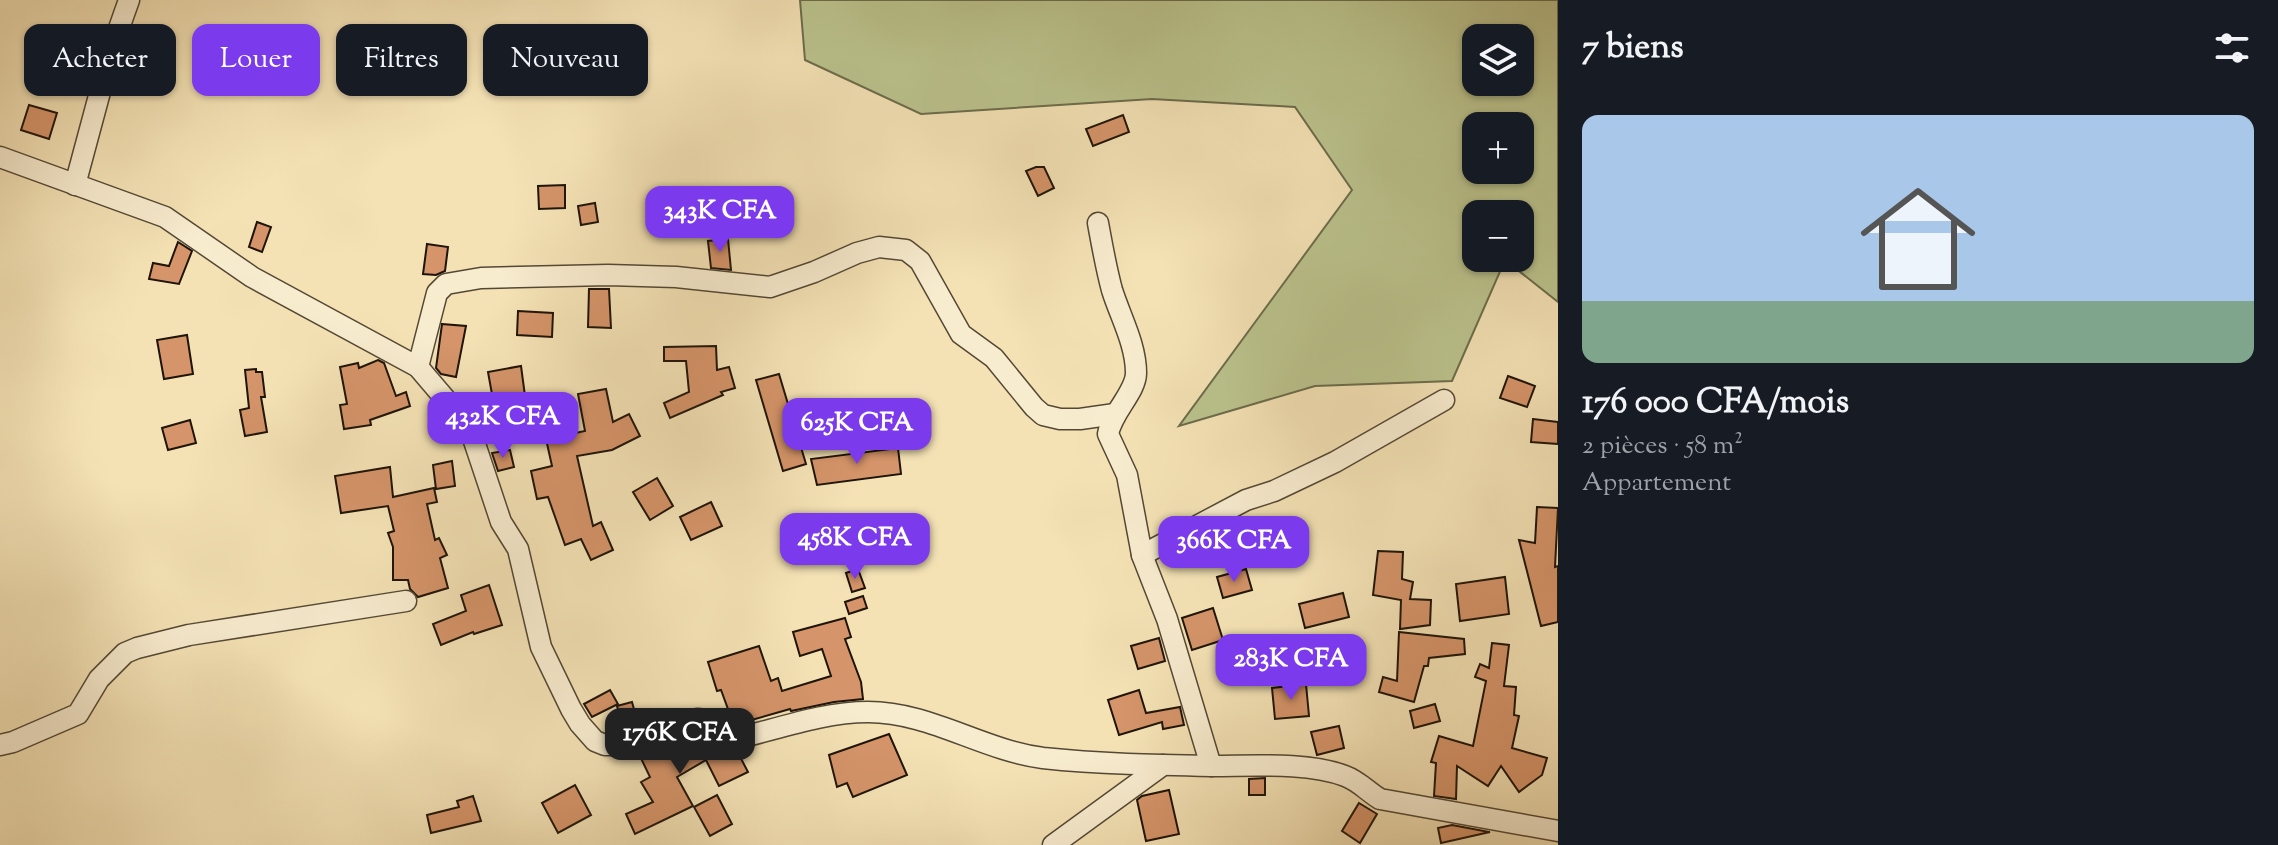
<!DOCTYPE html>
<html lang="fr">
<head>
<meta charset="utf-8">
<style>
	body { margin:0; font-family:"Sorts Mill Goudy",serif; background:#242831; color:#f1f3f6; height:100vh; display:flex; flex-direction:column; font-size:30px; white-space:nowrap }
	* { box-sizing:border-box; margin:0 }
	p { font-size:26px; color:#9ea1a6 }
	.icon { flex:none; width:44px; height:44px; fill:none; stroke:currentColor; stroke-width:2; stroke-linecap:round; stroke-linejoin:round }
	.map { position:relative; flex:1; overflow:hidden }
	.drawer { display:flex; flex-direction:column; background:#171b24; width:720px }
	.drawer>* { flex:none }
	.guide { position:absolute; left:24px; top:24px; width:760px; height:72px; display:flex; gap:16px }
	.tools { position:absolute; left:1462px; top:24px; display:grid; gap:16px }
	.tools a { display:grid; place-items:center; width:72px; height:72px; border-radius:16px; background:#171b24; box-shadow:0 2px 6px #0004; font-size:40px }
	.price { position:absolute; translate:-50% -68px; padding:0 18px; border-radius:16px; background:#7c3aed; color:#fff; font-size:26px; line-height:52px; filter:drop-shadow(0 2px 4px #0008) }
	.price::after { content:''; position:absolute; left:50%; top:48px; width:24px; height:18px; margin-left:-12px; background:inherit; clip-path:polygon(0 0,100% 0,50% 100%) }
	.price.active { background:#222; color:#fff }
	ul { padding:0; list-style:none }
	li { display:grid; align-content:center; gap:16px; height:424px; padding:0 24px }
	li+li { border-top:2px solid #363941 }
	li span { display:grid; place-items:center; height:248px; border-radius:16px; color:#555 }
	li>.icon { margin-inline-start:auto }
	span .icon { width:144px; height:144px; fill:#fffc; stroke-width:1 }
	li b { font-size:34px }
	h2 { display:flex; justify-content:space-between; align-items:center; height:96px; padding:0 24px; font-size:34px }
	.chip { padding:0 28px; border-radius:16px; background:#171b24; box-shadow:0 2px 6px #0004; font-size:28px; line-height:72px }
	.chip.active { background:#7c3aed; color:#fff }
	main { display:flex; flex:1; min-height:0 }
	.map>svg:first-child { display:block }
	.green { fill:#bbc38d; stroke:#6c6c4c; stroke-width:2; fill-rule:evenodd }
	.building { fill:#d59469; stroke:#1e140a; stroke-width:2 }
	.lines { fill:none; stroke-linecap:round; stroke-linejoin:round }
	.minor-casing { stroke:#544835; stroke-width:23 }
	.minor { stroke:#f8eccf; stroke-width:20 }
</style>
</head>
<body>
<main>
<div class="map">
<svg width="1558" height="845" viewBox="0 0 1558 845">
	<rect width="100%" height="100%" fill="#f4e2b5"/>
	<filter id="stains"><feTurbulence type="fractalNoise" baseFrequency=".0025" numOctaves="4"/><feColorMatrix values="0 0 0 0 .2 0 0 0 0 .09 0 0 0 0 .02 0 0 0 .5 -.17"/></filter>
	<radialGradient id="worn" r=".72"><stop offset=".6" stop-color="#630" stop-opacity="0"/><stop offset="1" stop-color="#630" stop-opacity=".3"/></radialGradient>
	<path class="green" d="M 800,0 L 1558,0 L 1558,302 L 1505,260 L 1452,381 L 1315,386 L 1179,426 L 1352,190 L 1295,107 L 1152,99 L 921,114 L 805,60 ZM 1476,38 L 1520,38 L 1520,82 L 1476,82 ZM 1476,126 L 1520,126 L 1520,170 L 1476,170 ZM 1476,214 L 1520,214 L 1520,258 L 1476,258 Z"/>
	<g class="building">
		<path d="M 29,105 L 57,113 L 49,139 L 21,130 Z"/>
		<path d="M 1123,115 L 1129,132 L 1093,146 L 1086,129 Z"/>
		<path d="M 1036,167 L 1044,167 L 1054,188 L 1038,196 L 1026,171 Z"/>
		<path d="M 565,185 L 565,208 L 539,209 L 538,186 Z"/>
		<path d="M 595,203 L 598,222 L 581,225 L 578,206 Z"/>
		<path d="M 257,222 L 271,227 L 262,252 L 249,247 Z"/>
		<path d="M 728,239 L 731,270 L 711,268 L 708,241 Z"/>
		<path d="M 178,242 L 192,251 L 179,284 L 149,279 L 153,263 L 169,266 Z"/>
		<path d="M 427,244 L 448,247 L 445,271 L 436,275 L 423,274 Z"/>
		<path d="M 589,289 L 609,289 L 611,328 L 588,327 Z"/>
		<path d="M 518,311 L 553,313 L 552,337 L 517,335 Z"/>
		<path d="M 442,324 L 466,326 L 456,377 L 441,374 L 436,368 Z"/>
		<path d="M 187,335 L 193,374 L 164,379 L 157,340 Z"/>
		<path d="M 716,346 L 717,370 L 729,367 L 735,388 L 721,392 L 723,395 L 670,418 L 664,403 L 689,392 L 686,361 L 664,361 L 664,347 Z"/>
		<path d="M 378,360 L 384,363 L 396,396 L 406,392 L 410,406 L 370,420 L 371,425 L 344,429 L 340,405 L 347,404 L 340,367 L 358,363 L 359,368 Z"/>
		<path d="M 521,366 L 525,396 L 548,393 L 551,416 L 535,418 L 535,413 L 497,422 L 488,372 Z"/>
		<path d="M 256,369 L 256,372 L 262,372 L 265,397 L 261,397 L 267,432 L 245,436 L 240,410 L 249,408 L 245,370 Z"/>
		<path d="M 779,374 L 806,464 L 783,471 L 756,380 Z"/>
		<path d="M 1508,376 L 1535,386 L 1527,407 L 1500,398 Z"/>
		<path d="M 606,389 L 613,422 L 629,414 L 640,436 L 612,450 L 577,456 L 593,526 L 601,522 L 613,550 L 591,560 L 581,539 L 565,545 L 548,497 L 537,499 L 531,471 L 552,466 L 546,439 L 585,431 L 578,394 Z"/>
		<path d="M 1533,419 L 1558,422 L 1558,444 L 1531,442 Z"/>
		<path d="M 190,420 L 196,443 L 168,450 L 162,428 Z"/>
		<path d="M 898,448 L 901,474 L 817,485 L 811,459 Z"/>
		<path d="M 510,450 L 514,467 L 498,471 L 492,453 Z"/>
		<path d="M 452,461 L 455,486 L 436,489 L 433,465 Z"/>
		<path d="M 390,467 L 393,497 L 434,488 L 437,502 L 427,504 L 435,540 L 439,538 L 447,555 L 440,558 L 448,588 L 418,597 L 410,589 L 408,580 L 393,580 L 393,547 L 388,533 L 394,531 L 388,506 L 341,513 L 335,476 Z"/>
		<path d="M 657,478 L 673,506 L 650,520 L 633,492 Z"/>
		<path d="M 711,502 L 722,526 L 691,540 L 680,517 Z"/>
		<path d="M 1537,507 L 1558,508 L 1555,567 L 1558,566 L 1558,622 L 1541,626 L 1519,540 L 1535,543 Z"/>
		<path d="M 1378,551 L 1403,552 L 1402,579 L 1413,582 L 1410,599 L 1431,600 L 1430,625 L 1400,629 L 1401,600 L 1373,595 Z"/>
		<path d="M 858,569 L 865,588 L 852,592 L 846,573 Z"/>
		<path d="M 1246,569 L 1252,590 L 1223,598 L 1217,577 Z"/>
		<path d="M 1505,577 L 1509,614 L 1460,621 L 1456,584 Z"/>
		<path d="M 489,585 L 502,625 L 474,634 L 473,632 L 441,645 L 433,624 L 466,611 L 461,595 Z"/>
		<path d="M 1343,593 L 1349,617 L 1305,628 L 1299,604 Z"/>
		<path d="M 863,596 L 867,608 L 849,614 L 845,602 Z"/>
		<path d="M 1213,608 L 1223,640 L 1192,650 L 1182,618 Z"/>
		<path d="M 845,618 L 851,637 L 845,639 L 861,682 L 863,699 L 834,702 L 791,711 L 790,709 L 741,723 L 732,720 L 721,690 L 717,691 L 708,662 L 759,646 L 771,681 L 778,678 L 782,691 L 831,676 L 822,649 L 800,656 L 793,632 Z"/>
		<path d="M 1399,632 L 1464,639 L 1465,654 L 1429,658 L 1428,666 L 1424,666 L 1414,702 L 1379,692 L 1383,677 L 1397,681 Z"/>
		<path d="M 1159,638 L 1165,661 L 1138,669 L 1131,646 Z"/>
		<path d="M 1492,643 L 1509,645 L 1504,686 L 1516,687 L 1514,715 L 1519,716 L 1512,748 L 1547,758 L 1542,775 L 1519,792 L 1501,766 L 1488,786 L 1457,766 L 1456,799 L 1434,796 L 1436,763 L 1431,762 L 1439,736 L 1473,746 L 1486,681 L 1475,677 L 1480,664 L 1489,668 Z"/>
		<path d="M 1306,684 L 1309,716 L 1275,719 L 1272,688 Z"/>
		<path d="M 610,690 L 618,704 L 592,717 L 584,704 Z"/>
		<path d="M 1139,690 L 1146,713 L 1180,707 L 1184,725 L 1163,729 L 1162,722 L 1119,735 L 1108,700 Z"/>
		<path d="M 632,702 L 637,720 L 622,724 L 617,706 Z"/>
		<path d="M 1435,704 L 1440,721 L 1414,728 L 1410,711 Z"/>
		<path d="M 1339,726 L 1344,748 L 1317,755 L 1311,732 Z"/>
		<path d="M 691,734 L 698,747 L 714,739 L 736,749 L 748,772 L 719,786 L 706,760 L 677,777 L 693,806 L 635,834 L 626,814 L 653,802 L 641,782 L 650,777 L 638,752 Z"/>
		<path d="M 889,734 L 907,775 L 853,797 L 847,783 L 837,787 L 829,755 Z"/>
		<path d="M 1265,778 L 1265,795 L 1249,795 L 1249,779 Z"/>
		<path d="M 575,785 L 591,815 L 558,833 L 542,803 Z"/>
		<path d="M 1169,790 L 1179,834 L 1146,841 L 1137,800 L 1142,796 Z"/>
		<path d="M 717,795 L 732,824 L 710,836 L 694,807 Z"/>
		<path d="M 473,796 L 481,821 L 431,833 L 427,815 L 459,807 L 457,801 Z"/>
		<path d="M 1359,803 L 1377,814 L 1360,843 L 1342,831 Z"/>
		<path d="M 1452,825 L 1489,832 L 1490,832 L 1441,843 L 1438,828 Z"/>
	</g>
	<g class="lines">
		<defs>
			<g id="minor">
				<path d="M 0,157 L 165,217 L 252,277 L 418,367 L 464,421 L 473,438 L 501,522 L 518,549 L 541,647 L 571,709 L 580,724 L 595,741 L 605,745 L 616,745 L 697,719 C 715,719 725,736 743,737 C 783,727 826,712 868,712 C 930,712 982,750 1043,758 C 1099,764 1156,765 1213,766 C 1253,766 1308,762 1345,776 C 1359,781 1368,792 1380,799 L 1558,831"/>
				<path d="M 75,185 L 111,51 L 129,0"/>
				<path d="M 1098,223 C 1102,245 1106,268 1112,290 C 1120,316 1136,344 1136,373 C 1136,392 1112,412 1108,434 L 1127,475 L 1142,555 L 1167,619 L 1211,766"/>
				<path d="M 418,367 L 437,293 L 446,284 L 481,278 L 608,275 L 676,277 L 770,287 L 814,272 L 857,253 L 879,247 L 906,250 L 920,261 L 961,334 L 994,358 L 1034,407 L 1043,415 L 1060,419 L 1080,419 L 1115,414"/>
				<path d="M 1142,555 L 1246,500 L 1274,491 L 1335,462 L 1444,400"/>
				<path d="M 0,745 L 13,742 L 78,714 L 99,679 L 125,653 L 137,648 L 189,635 L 406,601"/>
				<path d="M 1053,845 L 1163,765"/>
			</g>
		</defs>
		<use href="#minor" class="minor-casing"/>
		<use href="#minor" class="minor"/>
	</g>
	<rect width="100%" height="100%" filter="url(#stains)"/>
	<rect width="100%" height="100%" fill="url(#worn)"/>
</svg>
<div class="tools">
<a><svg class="icon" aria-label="layers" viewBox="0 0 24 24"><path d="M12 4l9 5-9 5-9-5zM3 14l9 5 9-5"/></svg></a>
<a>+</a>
<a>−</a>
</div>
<b class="price" style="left:720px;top:254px">343K CFA</b>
<b class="price" style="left:503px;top:460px">432K CFA</b>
<b class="price" style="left:857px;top:466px">625K CFA</b>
<b class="price" style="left:855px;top:581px">458K CFA</b>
<b class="price" style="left:1234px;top:584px">366K CFA</b>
<b class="price" style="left:1291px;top:702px">283K CFA</b>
<b class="price active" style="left:680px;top:776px">176K CFA</b>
<div class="guide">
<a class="chip">Acheter</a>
<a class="chip active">Louer</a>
<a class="chip">Filtres</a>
<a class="chip">Nouveau</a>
</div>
</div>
<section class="drawer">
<h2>7 biens<svg class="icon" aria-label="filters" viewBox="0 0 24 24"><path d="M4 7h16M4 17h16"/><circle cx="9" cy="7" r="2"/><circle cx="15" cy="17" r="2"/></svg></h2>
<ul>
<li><span style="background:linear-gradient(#a9c7e8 75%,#7fa58c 0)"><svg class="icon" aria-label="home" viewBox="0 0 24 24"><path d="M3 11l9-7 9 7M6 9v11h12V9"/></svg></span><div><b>176 000 CFA/mois</b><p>2 pièces · 58 m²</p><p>Appartement</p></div></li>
</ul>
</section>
</main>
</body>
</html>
